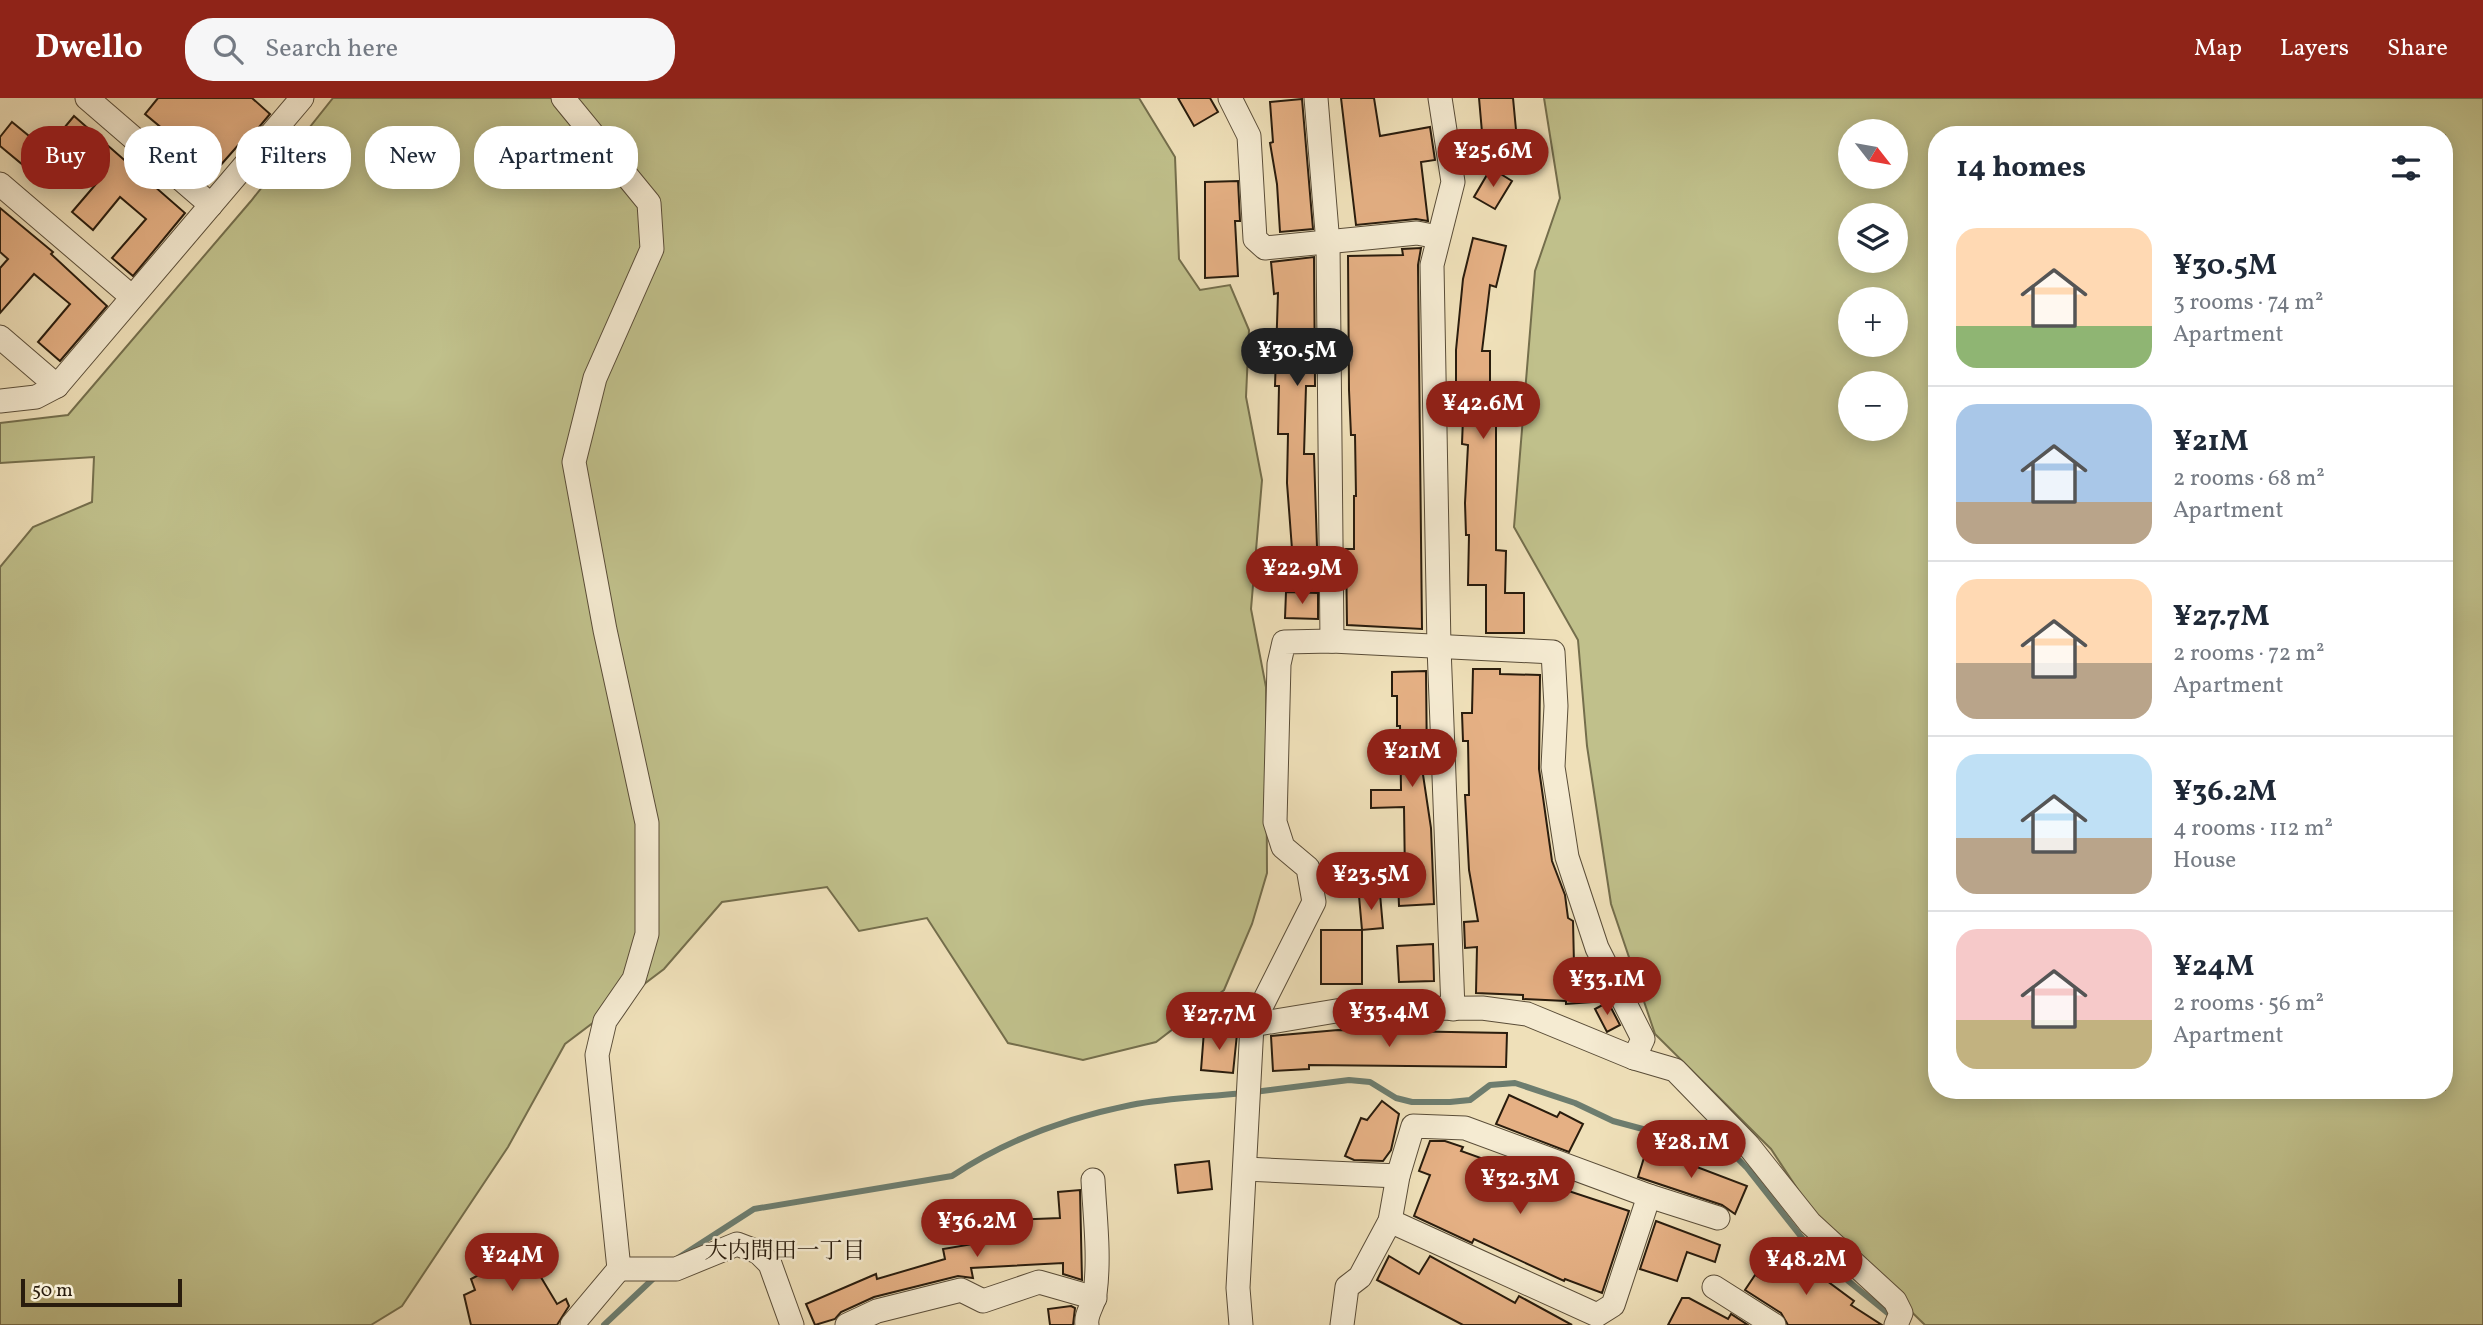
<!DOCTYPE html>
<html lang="en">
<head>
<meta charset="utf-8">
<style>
	body { margin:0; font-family:Vollkorn,"Noto Serif JP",serif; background:#f6f6f7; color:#1f2937; height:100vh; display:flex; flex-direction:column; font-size:26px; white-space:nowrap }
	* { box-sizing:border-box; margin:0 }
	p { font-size:23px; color:#747a83 }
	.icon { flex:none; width:38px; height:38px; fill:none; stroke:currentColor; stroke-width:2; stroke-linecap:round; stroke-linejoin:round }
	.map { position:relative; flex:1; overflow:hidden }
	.details { position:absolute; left:1928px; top:28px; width:525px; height:973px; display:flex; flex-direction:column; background:#fff; border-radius:28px; box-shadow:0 4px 18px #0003 }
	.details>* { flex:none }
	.guide { position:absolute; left:21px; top:28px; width:665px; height:63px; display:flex; gap:14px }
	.needle { width:46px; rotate:121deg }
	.buttons { position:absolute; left:1838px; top:21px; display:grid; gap:14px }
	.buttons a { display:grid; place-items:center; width:70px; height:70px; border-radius:50%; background:#fff; box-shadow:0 4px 18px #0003; font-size:35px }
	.scale { position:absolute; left:21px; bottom:18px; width:161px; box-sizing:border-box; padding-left:7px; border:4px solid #291c0d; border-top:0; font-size:19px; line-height:24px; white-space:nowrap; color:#291c0d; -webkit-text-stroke:5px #f5ebd2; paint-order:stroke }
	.price { position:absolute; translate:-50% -60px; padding:0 16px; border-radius:24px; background:#8f2418; color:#fff; font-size:23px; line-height:46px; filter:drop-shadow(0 2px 4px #0008) }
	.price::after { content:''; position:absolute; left:50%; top:42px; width:21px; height:16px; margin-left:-10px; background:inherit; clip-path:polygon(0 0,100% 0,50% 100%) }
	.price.current { background:#222; color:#fff }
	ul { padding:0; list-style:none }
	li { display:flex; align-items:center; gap:21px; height:175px; padding:0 28px }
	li+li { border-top:2px solid #e0e1e3 }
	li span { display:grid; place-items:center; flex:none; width:196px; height:140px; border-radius:21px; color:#555 }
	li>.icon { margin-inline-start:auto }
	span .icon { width:84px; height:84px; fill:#fffc; stroke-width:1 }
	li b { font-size:30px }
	h2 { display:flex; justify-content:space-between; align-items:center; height:84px; padding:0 28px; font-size:30px }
	.tag { padding:0 24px; border-radius:28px; background:#fff; box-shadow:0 4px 18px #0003; font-size:24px; line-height:63px }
	.tag.current { background:#8f2418; color:#fff }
	header { display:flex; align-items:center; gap:42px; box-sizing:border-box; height:98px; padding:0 35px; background:#8f2418; color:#fff }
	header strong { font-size:33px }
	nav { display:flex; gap:38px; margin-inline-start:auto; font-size:24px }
	.search { width:490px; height:63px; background:#f6f6f7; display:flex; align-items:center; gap:18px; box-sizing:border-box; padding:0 24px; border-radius:28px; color:#747a83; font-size:26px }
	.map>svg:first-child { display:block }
	.green { fill:#c0c08b; stroke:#746e4c; stroke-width:2; fill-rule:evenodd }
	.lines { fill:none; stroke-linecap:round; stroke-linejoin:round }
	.stream { stroke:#6d7d6f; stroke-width:6 }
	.building { fill:#e5b084; stroke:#291c0d; stroke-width:2 }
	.street-casing { stroke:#5a4d38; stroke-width:25 }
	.street { stroke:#f5ebd2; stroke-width:23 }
	.labels { text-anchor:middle; stroke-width:5; stroke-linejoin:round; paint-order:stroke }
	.neighbourhood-label { font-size:23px; fill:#291c0d; stroke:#f5ebd2 }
</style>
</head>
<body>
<header>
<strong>Dwello</strong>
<div class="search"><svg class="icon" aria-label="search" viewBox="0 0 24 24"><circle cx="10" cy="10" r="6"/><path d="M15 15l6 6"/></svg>Search here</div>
<nav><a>Map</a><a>Layers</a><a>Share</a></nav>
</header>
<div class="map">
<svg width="2483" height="1227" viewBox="0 0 2483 1227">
	<rect width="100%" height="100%" fill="#efe0b9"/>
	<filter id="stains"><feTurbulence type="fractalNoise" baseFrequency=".00286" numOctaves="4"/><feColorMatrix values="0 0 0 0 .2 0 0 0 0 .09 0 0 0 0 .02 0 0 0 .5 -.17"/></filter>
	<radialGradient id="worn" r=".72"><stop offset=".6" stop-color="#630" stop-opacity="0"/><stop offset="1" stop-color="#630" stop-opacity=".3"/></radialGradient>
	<g class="green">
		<path d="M 333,0 L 1139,0 L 1175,59 L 1179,161 L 1200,192 L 1230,187 L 1249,232 L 1246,299 L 1262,382 L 1251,511 L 1266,589 L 1267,775 L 1252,826 L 1224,892 L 1156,944 L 1083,962 L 1008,945 L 927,820 L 859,833 L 827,789 L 722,804 L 664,871 L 565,946 L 508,1049 L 402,1208 L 371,1227 L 0,1227 L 0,469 L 33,429 L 92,404 L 94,359 L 0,365 L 0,325 L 68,317 L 251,103 Z"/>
		<path d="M 1544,0 L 2483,0 L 2483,1227 L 1925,1227 L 1820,1125 L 1771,1051 L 1655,936 L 1611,806 L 1587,648 L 1578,542 L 1514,429 L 1535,173 L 1560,100 ZM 1850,33 L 1895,33 L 1895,79 L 1850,79 ZM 1937,37 L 2445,37 L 2445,992 L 1937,992 ZM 1850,117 L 1895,117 L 1895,163 L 1850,163 ZM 1850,201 L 1895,201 L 1895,247 L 1850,247 ZM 1850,285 L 1895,285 L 1895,331 L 1850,331 Z"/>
	</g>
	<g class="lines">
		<g class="stream">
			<path d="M 1254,994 L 1349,982 L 1370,984 L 1396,1000 L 1412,1004 L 1450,1004 L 1470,1002 L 1490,987 L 1515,985 L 1575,1005 L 1613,1023 L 1732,1055 L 1747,1070 L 1814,1155 L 1895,1221"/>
			<path d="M 678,1160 L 754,1111 L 952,1078 C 1006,1042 1066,1020 1131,1007 C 1167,1000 1206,999 1243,995"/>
			<path d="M 604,1227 L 656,1178"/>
		</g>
	</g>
	<g class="building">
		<path d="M 158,0 L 252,0 L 270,16 L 244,47 L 241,44 L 211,78 L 179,51 L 182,47 L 145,16 Z"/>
		<path d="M 1178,0 L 1210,0 L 1218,14 L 1194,28 Z"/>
		<path d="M 1341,0 L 1374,0 L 1380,38 L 1430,29 L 1435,62 L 1421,64 L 1428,123 L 1416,121 L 1356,127 Z"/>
		<path d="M 1479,0 L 1513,0 L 1518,53 L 1484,57 Z"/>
		<path d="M 1302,1 L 1313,131 L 1280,134 L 1277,86 L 1270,45 L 1273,44 L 1270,4 Z"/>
		<path d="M 74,18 L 185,115 L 133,178 L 112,160 L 146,121 L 120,99 L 93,132 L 72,114 L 96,86 L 50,47 Z"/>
		<path d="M 12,24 L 40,47 L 23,67 L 0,48 L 0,39 Z"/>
		<path d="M 1491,70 L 1512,83 L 1495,111 L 1474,99 Z"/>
		<path d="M 1238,83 L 1240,123 L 1235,123 L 1238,178 L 1205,180 L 1205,84 Z"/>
		<path d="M 0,110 L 53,154 L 51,156 L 107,208 L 60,263 L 38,244 L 70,206 L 34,176 L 0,215 L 0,170 L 8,161 L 0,154 Z"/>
		<path d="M 1473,140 L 1506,148 L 1496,189 L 1490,187 L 1482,253 L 1490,253 L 1490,300 L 1496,300 L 1496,452 L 1506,453 L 1505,495 L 1524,495 L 1524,535 L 1486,535 L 1486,487 L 1468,487 L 1469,437 L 1466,437 L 1465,405 L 1468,347 L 1462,346 L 1464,294 L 1456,294 L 1456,252 L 1463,181 Z"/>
		<path d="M 1421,150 L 1418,167 L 1422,531 L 1347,527 L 1346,451 L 1354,451 L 1354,398 L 1356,398 L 1355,337 L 1351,337 L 1349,292 L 1348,158 L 1403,157 L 1402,151 Z"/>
		<path d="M 1314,159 L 1315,288 L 1306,288 L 1304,356 L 1314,356 L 1317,449 L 1292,451 L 1287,385 L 1288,336 L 1278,336 L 1279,288 L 1275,288 L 1278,195 L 1274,196 L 1271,164 Z"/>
		<path d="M 1272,459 L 1289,459 L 1288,484 L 1271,483 Z"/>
		<path d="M 1286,494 L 1318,495 L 1318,521 L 1285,520 Z"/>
		<path d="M 1473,571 L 1500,571 L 1500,576 L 1540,577 L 1539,671 L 1552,763 L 1565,797 L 1568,820 L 1573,823 L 1574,866 L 1589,865 L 1592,904 L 1566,906 L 1566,903 L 1523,901 L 1523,897 L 1476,895 L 1477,849 L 1465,850 L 1464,824 L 1478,823 L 1469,772 L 1465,697 L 1469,697 L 1468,643 L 1463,643 L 1462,615 L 1472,615 Z"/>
		<path d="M 1426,573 L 1427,670 L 1422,670 L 1431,730 L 1434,806 L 1399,808 L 1398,780 L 1405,780 L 1404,709 L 1371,710 L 1371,692 L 1401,692 L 1400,628 L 1397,628 L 1397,598 L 1392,598 L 1392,574 Z"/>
		<path d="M 1380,796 L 1383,830 L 1362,832 L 1359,798 Z"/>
		<rect x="1321" y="832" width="41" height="54"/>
		<path d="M 1433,846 L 1434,883 L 1399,884 L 1397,848 Z"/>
		<path d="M 1608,904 L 1620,927 L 1607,934 L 1595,911 Z"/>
		<path d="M 1338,932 L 1507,935 L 1506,969 L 1309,967 L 1309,971 L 1273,973 L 1271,938 Z"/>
		<path d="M 1204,933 L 1237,936 L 1233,975 L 1201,972 Z"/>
		<path d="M 1509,997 L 1557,1019 L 1560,1014 L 1583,1026 L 1569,1054 L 1496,1026 Z"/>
		<path d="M 1382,1003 L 1399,1016 L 1391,1052 L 1383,1063 L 1354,1062 L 1345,1058 L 1361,1020 L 1367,1022 Z"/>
		<path d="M 1430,1043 L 1445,1043 L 1463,1049 L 1461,1053 L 1506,1069 L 1505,1072 L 1629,1113 L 1602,1195 L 1565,1181 L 1564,1183 L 1474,1141 L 1472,1145 L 1414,1118 L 1430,1077 L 1419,1073 Z"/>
		<path d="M 1647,1050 L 1747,1088 L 1735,1116 L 1722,1107 L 1638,1079 Z"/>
		<path d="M 1209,1063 L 1212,1091 L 1178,1095 L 1175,1067 Z"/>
		<path d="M 1080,1092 L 1082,1182 L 1063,1176 L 1063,1165 L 971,1170 L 973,1180 L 958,1178 L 874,1199 L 841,1214 L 835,1221 L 815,1227 L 806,1206 L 876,1176 L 877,1181 L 945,1161 L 943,1151 L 979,1145 L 979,1136 L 1013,1134 L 1012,1122 L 1060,1120 L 1058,1094 Z"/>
		<path d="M 1656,1123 L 1720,1147 L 1715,1164 L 1687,1154 L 1677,1183 L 1640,1171 Z"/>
		<path d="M 516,1141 L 530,1175 L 536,1171 L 557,1206 L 566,1201 L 569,1208 L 557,1227 L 471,1227 L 464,1197 L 475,1192 L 471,1181 L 492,1170 L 485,1154 Z"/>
		<path d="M 1389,1158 L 1419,1176 L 1430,1158 L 1515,1205 L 1519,1198 L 1572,1227 L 1463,1227 L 1377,1182 Z"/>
		<path d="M 1796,1160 L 1854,1203 L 1851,1207 L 1882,1227 L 1788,1227 L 1781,1215 L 1745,1192 L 1755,1177 L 1764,1182 L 1780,1161 L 1794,1166 Z"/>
		<path d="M 1682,1200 L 1689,1200 L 1728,1221 L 1731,1216 L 1748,1227 L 1668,1227 Z"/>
		<path d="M 1071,1208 L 1075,1210 L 1073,1227 L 1050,1227 L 1048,1211 Z"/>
	</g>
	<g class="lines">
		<defs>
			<g id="street">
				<path d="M 87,0 L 211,107"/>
				<path d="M 563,0 L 649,105 L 652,151 L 595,280 L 574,364 L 605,532 L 647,725 L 647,836 L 634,881 L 605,923 L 597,957 L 619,1171 L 572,1227"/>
				<path d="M 1230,0 L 1249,38 L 1255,141 L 1265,150 L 1417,135 L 1438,139"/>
				<path d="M 1316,0 L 1328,146 L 1332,543"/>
				<path d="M 1440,0 L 1453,84 L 1432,167 L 1439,549 L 1453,911"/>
				<path d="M 0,86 L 132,199"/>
				<path d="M 0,239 L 57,288"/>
				<path d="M 0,303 L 36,299 L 57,288 L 302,0"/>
				<path d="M 1252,927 L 1348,911 L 1482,910 L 1527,916 L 1634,960 L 1675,972 L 1748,1047 L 1810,1125 L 1895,1203 L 1901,1215 L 1896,1227"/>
				<path d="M 1245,1071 L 1398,1078 L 1413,1028 L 1465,1030 L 1649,1098 L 1718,1120"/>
				<path d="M 1390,1123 L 1597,1217 L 1613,1207 L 1649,1098"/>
				<path d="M 619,1171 L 676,1171 L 737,1146 L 758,1154 L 770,1166 L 792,1227"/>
				<path d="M 1714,1189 L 1774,1227"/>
				<path d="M 847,1227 L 877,1213 L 961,1192 L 983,1203 L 1039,1184 L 1095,1200"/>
				<path d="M 1087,1227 C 1085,1216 1094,1207 1095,1196 C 1100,1158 1095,1120 1093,1082"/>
				<path d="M 1241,1227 L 1238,1190 L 1252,927 L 1314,804 L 1308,770 L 1283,749 L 1275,724 L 1279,566 L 1284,544 L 1332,543 L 1553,554 L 1556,608 L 1553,669 L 1567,759 L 1597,850 L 1643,941 L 1634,960"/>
				<path d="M 1342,1227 L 1347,1189 L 1360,1179 L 1390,1123 L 1398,1078"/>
			</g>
		</defs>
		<use href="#street" class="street-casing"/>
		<use href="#street" class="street"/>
	</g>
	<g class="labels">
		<g class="neighbourhood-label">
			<text x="785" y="1160">大内問田一丁目</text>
		</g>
	</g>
	<rect width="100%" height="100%" filter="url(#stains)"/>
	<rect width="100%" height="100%" fill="url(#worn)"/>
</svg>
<div class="buttons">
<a><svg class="needle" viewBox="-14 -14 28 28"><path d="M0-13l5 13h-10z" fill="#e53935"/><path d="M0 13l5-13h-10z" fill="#747a83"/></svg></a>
<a><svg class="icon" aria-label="layers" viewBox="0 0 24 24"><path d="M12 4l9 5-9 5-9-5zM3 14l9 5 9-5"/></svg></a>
<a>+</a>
<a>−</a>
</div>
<div class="scale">50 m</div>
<b class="price" style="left:1493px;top:91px">¥25.6M</b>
<b class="price current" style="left:1297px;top:290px">¥30.5M</b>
<b class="price" style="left:1483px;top:343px">¥42.6M</b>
<b class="price" style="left:1302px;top:508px">¥22.9M</b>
<b class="price" style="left:1412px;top:691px">¥21M</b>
<b class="price" style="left:1371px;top:814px">¥23.5M</b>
<b class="price" style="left:1607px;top:919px">¥33.1M</b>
<b class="price" style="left:1389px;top:951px">¥33.4M</b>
<b class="price" style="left:1219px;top:954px">¥27.7M</b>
<b class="price" style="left:1691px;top:1082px">¥28.1M</b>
<b class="price" style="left:1520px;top:1118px">¥32.3M</b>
<b class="price" style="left:977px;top:1161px">¥36.2M</b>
<b class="price" style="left:512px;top:1195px">¥24M</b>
<b class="price" style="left:1806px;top:1199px">¥48.2M</b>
<div class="guide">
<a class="tag current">Buy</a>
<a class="tag">Rent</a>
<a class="tag">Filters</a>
<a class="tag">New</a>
<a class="tag">Apartment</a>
</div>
<section class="details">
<h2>14 homes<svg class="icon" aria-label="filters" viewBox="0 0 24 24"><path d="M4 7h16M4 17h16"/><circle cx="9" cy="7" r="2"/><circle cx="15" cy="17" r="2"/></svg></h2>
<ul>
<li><span style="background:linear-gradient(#ffd9b3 70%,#8fb573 0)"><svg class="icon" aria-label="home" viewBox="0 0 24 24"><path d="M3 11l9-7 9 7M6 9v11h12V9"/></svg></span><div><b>¥30.5M</b><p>3 rooms · 74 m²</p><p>Apartment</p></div></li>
<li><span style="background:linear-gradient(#a9c7e8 70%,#b9a48a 0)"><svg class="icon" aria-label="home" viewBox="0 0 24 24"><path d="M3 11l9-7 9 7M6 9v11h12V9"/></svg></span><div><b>¥21M</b><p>2 rooms · 68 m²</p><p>Apartment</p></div></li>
<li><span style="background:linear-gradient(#ffd9b3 60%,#b9a48a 0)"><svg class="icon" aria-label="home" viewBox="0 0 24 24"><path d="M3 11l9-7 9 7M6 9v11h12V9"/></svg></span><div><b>¥27.7M</b><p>2 rooms · 72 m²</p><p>Apartment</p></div></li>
<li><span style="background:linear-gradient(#bfe0f5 60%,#b9a48a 0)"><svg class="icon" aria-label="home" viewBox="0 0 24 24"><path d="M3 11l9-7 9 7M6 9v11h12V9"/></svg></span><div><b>¥36.2M</b><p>4 rooms · 112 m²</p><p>House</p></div></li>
<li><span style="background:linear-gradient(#f6c9c9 65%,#c2b280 0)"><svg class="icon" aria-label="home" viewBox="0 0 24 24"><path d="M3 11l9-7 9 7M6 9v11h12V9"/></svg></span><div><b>¥24M</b><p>2 rooms · 56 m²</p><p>Apartment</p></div></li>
</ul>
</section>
</div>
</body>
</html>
